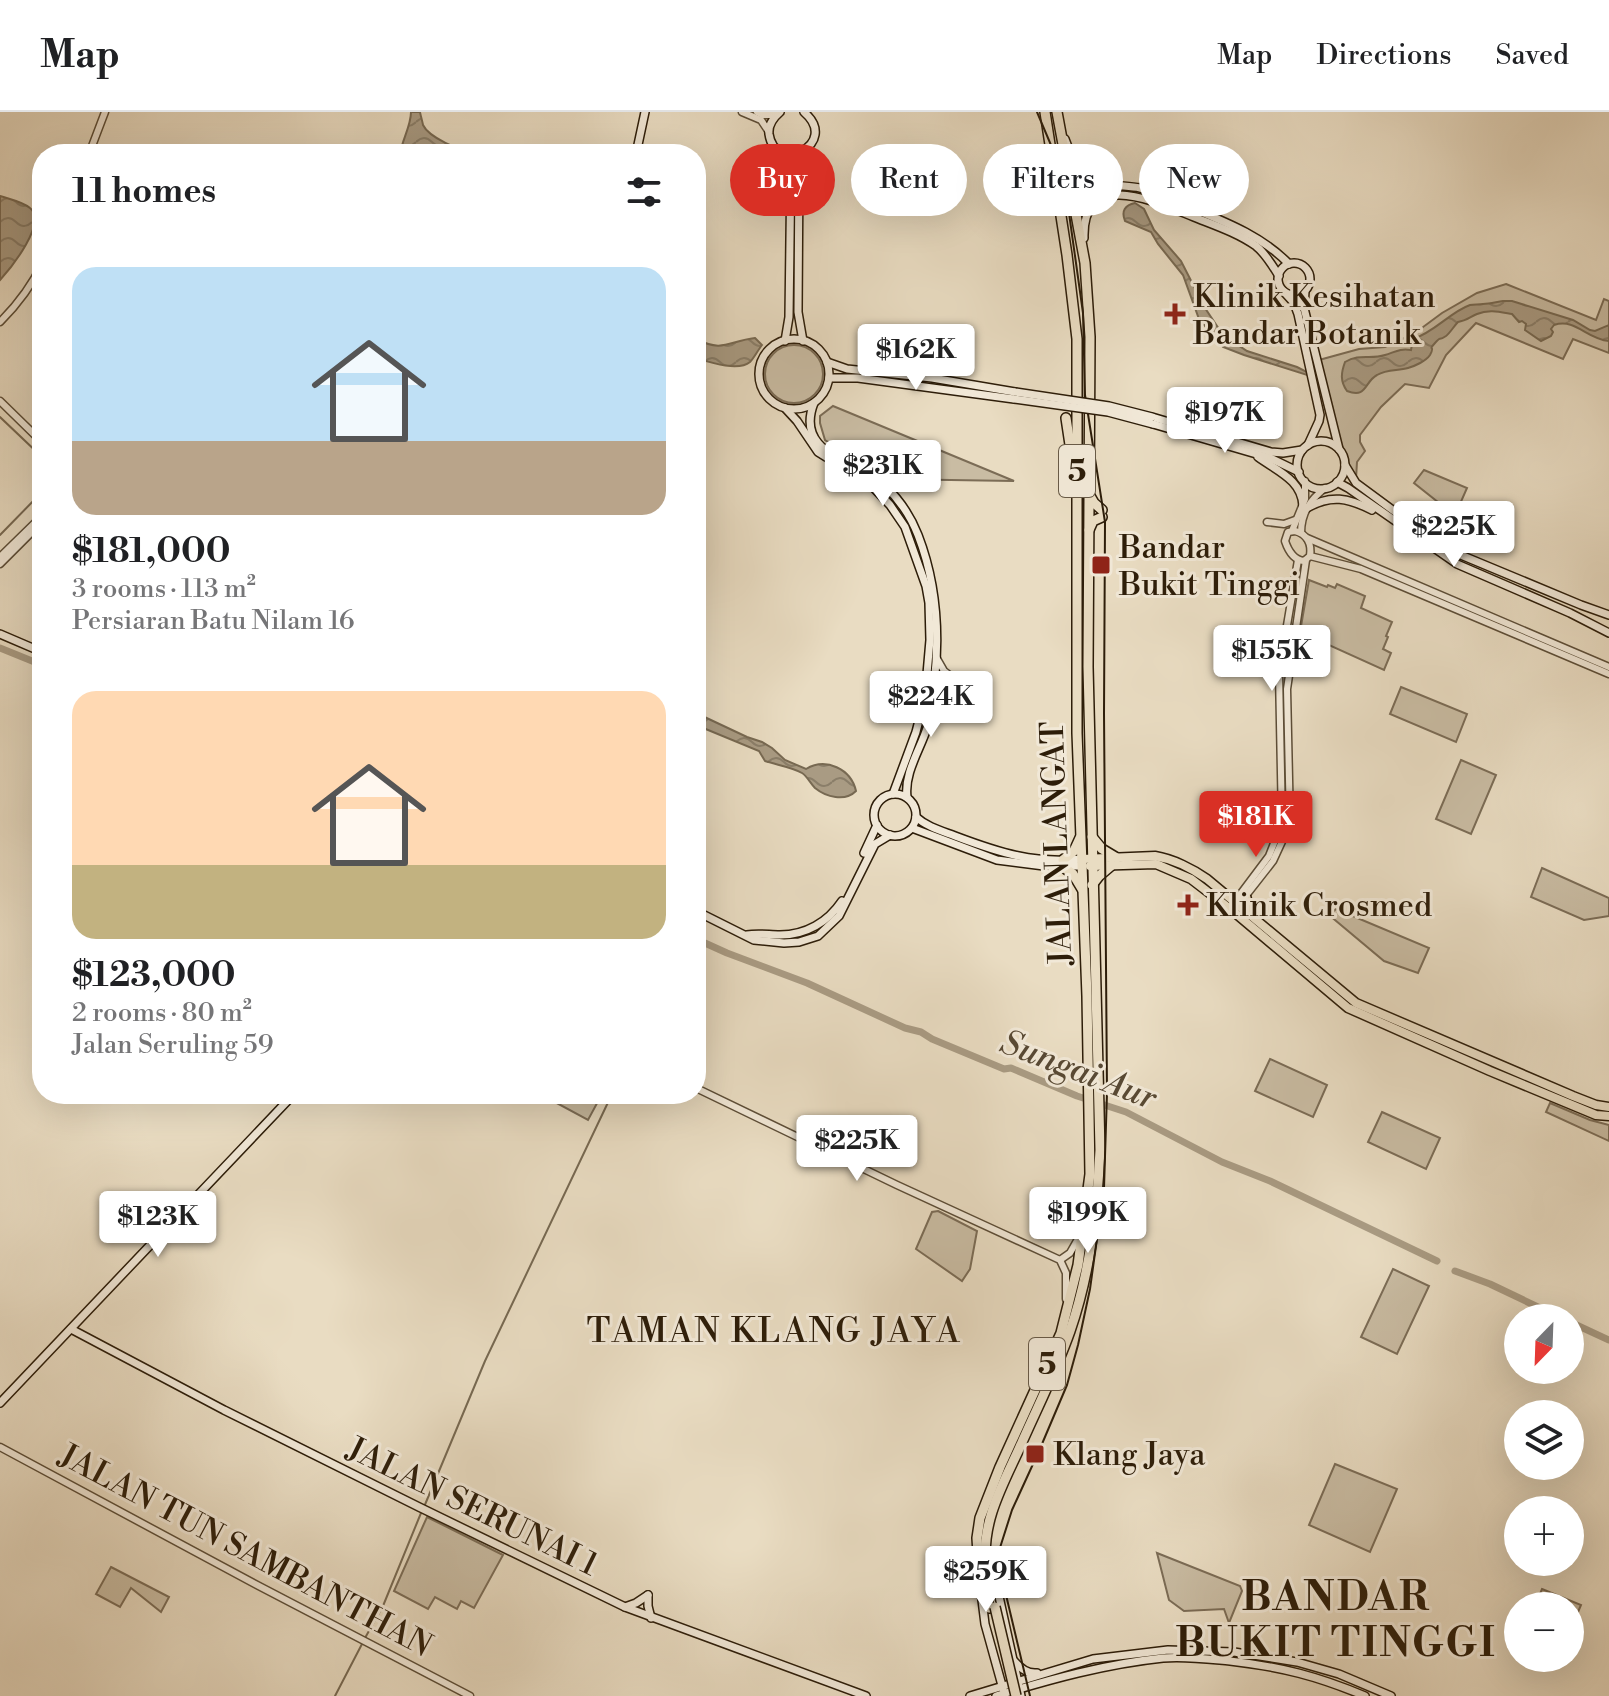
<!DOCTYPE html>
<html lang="en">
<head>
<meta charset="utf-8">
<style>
	body { margin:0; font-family:"Libre Bodoni",serif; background:#f2f2f2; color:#202124; height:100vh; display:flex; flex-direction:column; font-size:30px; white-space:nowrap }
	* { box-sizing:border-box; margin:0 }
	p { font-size:26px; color:#757577 }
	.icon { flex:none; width:44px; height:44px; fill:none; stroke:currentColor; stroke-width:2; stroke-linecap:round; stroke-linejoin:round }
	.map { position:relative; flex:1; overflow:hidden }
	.panel { position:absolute; left:32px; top:32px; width:674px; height:960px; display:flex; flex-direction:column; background:#fff; border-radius:32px; box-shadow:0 8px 32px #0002 }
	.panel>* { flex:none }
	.banner { position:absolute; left:730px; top:32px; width:758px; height:72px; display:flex; gap:16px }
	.needle { width:52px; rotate:203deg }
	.controls { position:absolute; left:1504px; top:1192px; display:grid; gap:16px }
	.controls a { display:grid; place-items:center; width:80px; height:80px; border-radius:50%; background:#fff; box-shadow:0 8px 32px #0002; font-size:40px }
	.price { position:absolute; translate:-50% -68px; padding:0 18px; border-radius:8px; background:#fff; color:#222; font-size:26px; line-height:52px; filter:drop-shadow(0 2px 4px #0008) }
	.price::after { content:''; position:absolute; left:50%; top:48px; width:24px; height:18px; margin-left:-12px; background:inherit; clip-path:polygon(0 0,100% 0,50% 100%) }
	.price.current { background:#d93025; color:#fff }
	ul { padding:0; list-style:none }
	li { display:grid; align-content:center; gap:16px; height:424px; padding:0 40px }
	li span { display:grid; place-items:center; height:248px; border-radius:24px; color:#555 }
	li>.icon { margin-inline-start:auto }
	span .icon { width:144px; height:144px; fill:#fffc; stroke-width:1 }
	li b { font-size:34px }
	h2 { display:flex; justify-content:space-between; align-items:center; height:96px; padding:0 40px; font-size:34px }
	.tag { padding:0 28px; border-radius:36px; background:#fff; box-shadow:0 8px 32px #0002; font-size:28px; line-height:72px }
	.tag.current { background:#d93025; color:#fff }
	header { display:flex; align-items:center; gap:48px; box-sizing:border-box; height:112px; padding:0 40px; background:#fff; border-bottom:2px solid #e0e0e0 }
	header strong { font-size:38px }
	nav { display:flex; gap:44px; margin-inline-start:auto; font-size:28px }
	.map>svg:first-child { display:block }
	.green { fill:#c9bca3; stroke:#7b6c56; stroke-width:2 }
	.water { fill:url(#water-waves); stroke:#776952; stroke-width:2 }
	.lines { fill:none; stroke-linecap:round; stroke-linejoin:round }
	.stream { stroke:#776952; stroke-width:2 }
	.river { stroke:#a99b83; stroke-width:7 }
	.tertiary-casing { stroke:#5c4d37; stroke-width:9 }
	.secondary-casing { stroke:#2d1d09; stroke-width:10 }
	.primary-casing { stroke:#2d1d09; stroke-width:11 }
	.trunk-casing { stroke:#2d1d09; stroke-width:12 }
	.tertiary { stroke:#f1e8d7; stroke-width:6 }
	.secondary { stroke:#f1e8d7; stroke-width:7 }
	.primary { stroke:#e9dcc2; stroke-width:8 }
	.trunk { stroke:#e9dcc2; stroke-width:9 }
	.tram { stroke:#2d1d09; stroke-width:2 }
	.secondary-bridge-casing { stroke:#2d1d09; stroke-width:10; stroke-linecap:butt }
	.trunk-bridge-casing { stroke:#2d1d09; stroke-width:12; stroke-linecap:butt }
	.secondary-bridge { stroke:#f1e8d7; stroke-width:7 }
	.trunk-bridge { stroke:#e9dcc2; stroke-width:9 }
	.poi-dot { fill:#8f2418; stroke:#f1e8d7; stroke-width:3 }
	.labels { text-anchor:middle; stroke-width:6; stroke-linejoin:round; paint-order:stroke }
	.shield { fill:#f1e8d7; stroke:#685a47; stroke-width:2 }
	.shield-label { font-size:30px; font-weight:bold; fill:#2d1d09 }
	.poi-label { font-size:32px; fill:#2d1d09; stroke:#f1e8d7; text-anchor:start }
	.street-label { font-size:32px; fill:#2d1d09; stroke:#f1e8d7 }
	.water-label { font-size:34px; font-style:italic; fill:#584934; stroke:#f1e8d7 }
	.neighbourhood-label { font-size:34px; letter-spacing:2px; fill:#2d1d09; stroke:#f1e8d7 }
	.district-label { font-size:40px; font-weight:bold; letter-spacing:2px; fill:#2d1d09; stroke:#f1e8d7 }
</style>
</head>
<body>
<header>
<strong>Map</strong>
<nav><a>Map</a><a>Directions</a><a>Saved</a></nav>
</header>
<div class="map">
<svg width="1609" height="1584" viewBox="0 0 1609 1584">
	<defs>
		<pattern id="water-waves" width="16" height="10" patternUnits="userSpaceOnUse" patternTransform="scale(2)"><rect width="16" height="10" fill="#a99b83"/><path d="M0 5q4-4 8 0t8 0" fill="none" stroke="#8a7e69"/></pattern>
	</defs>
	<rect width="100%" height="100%" fill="#e9dcc2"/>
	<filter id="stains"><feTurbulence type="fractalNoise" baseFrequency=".0025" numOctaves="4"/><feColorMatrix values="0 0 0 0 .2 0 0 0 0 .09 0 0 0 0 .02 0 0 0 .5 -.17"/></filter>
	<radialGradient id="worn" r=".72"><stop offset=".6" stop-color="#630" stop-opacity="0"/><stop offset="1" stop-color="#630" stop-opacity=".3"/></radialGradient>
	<g class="green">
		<path d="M 1506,172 L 1596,208 L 1604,187 L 1609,189 L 1609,241 L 1573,227 L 1563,247 L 1476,211 L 1446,243 L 1429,276 L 1405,272 L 1381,295 L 1360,323 L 1360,330 L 1365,339 L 1357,350 L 1356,367 L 1346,352 L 1319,248 L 1359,237 L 1385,235 L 1415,221 L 1442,201 L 1477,181 Z"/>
		<circle cx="794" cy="262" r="29"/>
		<path d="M 833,294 L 1014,369 L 887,367 L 825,328 L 820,311 L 820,304 Z"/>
		<path d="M 1424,358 L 1467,376 L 1456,401 L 1453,402 L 1414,371 Z"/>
		<path d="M 1309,468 L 1327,475 L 1328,473 L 1335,476 L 1337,472 L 1365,484 L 1361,496 L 1392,510 L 1386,524 L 1388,525 L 1383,537 L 1391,541 L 1384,558 L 1300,520 Z"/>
		<path d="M 1401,575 L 1467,602 L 1456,630 L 1390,602 Z"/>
		<path d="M 1461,648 L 1496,663 L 1471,722 L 1436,707 Z"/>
		<path d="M 1542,756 L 1609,786 L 1609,804 L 1584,808 L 1531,785 Z"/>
		<path d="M 1336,797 L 1429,836 L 1418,861 L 1384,849 L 1329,803 Z"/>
		<path d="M 1270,947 L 1327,973 L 1313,1005 L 1255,979 Z"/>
		<path d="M 540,982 L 602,982 L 588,1008 Z"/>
		<path d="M 1550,991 L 1590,1008 L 1609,1013 L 1609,1029 L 1546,1000 Z"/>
		<path d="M 1382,1000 L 1440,1026 L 1426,1057 L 1368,1030 Z"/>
		<path d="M 938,1099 L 977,1119 L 970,1157 L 962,1169 L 916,1137 L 932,1100 Z"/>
		<path d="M 1393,1157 L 1429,1174 L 1397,1242 L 1361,1225 Z"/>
		<path d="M 1335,1352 L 1397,1377 L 1370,1440 L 1309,1413 Z"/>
		<path d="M 427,1405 L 503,1443 L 474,1496 L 461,1489 L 457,1497 L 435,1485 L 428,1497 L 394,1479 Z"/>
		<path d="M 1157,1441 L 1240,1474 L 1242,1479 L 1229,1511 L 1224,1497 L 1184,1499 L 1169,1488 Z"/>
		<path d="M 111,1455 L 169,1485 L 161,1500 L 131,1476 L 120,1495 L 96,1482 Z"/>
		<path d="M 1542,1477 L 1581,1493 L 1570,1519 L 1570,1494 L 1535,1494 Z"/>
	</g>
	<g class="water">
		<path d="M 411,0 L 420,0 C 420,1 423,12 423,13 C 429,26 460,38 473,42 L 451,42 L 436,37 L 422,38 L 412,42 L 400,42 C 402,28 411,14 411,0 Z"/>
		<path d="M 0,84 C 9,87 23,90 30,96 C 48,110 11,156 0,168 Z"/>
		<path d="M 1135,91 L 1144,97 L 1154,118 L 1181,149 L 1205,196 L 1223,223 L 1247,239 L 1297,255 L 1307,260 L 1307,263 L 1244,243 L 1223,235 L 1199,207 L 1183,163 L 1158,132 L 1151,120 L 1125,109 C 1121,99 1125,93 1135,91 Z"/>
		<path d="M 1503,189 L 1512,189 L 1573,208 L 1590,218 L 1595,219 L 1609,213 L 1609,229 C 1586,227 1576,206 1554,213 L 1551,217 L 1553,220 L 1551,224 L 1541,229 L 1525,218 L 1526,212 L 1522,209 L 1519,210 L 1512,202 C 1500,200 1489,197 1477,202 C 1470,205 1466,209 1458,210 C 1454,214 1450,221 1446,224 C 1437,230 1442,223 1435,231 C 1427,240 1436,232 1430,243 C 1426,249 1415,254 1408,256 C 1398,259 1387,257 1377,263 C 1364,270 1367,287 1347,279 C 1340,269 1341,261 1345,250 C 1360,241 1370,248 1385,243 C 1395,240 1400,236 1411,238 L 1413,227 C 1435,220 1450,200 1470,193 C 1474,192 1479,193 1483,192 C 1490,192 1496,190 1503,189 Z"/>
		<path d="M 755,226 L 762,233 C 758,238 754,246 750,250 C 738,260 709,250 696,246 L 696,227 C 724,241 728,229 755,226 Z"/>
		<path d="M 696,601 L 747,625 L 762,630 L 772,636 L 785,648 L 806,657 C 826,645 851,657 856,679 C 845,690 826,685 815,676 C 810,671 807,664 802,661 C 792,655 777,653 765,649 L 759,639 L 696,613 Z"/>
	</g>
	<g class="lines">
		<g class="stream">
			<path d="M 0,305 L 42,345"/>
			<path d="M 0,423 L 42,380"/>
			<path d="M 424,1395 L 485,1249 L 612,982"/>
			<path d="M 365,1526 L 383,1494 L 421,1401"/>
			<path d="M 335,1584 L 362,1532"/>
		</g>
		<g class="river">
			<path d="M 0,536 L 42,553"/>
			<path d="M 696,827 L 727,841 L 807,871 L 905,916 L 921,920 L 932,927 L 1004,957 L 1011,956 L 1077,984 L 1126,1000 L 1222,1050 L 1270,1069 L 1437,1149"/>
			<path d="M 1455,1159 L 1490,1172 L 1561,1206"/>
			<path d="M 1570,1210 L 1609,1228"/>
		</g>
		<defs>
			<g id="tertiary">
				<path d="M 742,0 L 761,8 L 769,20"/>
				<path d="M 757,0 L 763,3 L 775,3"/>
				<path d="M 89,42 L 105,0"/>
				<path d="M 0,210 C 17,193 32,173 42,152"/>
				<path d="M 0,289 L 42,330"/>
				<path d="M 1267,410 L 1284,412 L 1295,408"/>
				<path d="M 1292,419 L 1305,387 L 1305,369"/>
				<path d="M 1295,419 C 1307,422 1312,432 1310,444 L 1304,449 C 1293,448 1288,438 1285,429 L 1288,420 Z"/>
				<path d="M 1301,421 C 1301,401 1310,388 1325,376"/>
				<path d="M 1307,426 L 1609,555"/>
				<path d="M 1310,444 L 1361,457 L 1609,562"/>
				<path d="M 0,445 L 42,404"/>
				<path d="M 0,452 L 42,410"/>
				<path d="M 935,576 L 948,562 L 944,559 L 936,545"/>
				<path d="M 1237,795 L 1273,749 L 1290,712 L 1287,577 L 1306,448"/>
				<path d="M 1230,796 L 1269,744 L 1282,711 L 1279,561 L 1298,448"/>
				<path d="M 696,976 L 897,1073 L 1060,1148 L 1066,1161 L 1066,1187"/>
				<path d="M 1060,1148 L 1070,1141 L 1078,1127"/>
				<path d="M 0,1335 L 257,1473 L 470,1584"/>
			</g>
			<g id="secondary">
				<path d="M 780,0 C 773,6 768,13 769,22 C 775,63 841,32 804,0"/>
				<path d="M 1065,27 C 1071,43 1076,58 1092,67 C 1107,75 1124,73 1140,76 C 1156,80 1172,88 1187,94 C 1223,109 1261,123 1289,152"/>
				<path d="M 802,40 L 799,52 L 798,200 L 803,229"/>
				<path d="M 784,41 L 791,51 L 789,205 L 785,229"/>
				<path d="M 636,42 L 645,0"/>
				<path d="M 1084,126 C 1082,55 1156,90 1194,105 C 1214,113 1238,121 1256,134 C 1266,142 1272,153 1279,164"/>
				<circle cx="1294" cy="167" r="16"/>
				<path d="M 1305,179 L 1304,196 L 1339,337"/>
				<path d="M 1284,180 L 1294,191 L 1298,202 L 1320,303 L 1319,309 L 1308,333"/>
				<circle cx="794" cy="262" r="35"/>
				<path d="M 827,250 L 847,257 L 932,266 L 1015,280"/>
				<path d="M 829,266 L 858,266 L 1014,287"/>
				<path d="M 814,291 C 794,342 855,348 884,373 C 898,386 911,405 918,423 C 937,472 940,522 934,573 C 932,587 931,602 927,616 C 920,638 904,661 907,685"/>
				<path d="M 785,296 L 797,309 L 818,340 L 871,373 L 890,393 L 905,415 L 926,474 L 929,491 L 930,528 L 925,585 L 916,620 L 893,682"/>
				<path d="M 1152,305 L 1271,340 L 1283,341 L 1302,338"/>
				<path d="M 1153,312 L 1270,346 L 1299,360"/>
				<circle cx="1321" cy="353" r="24"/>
				<path d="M 1258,345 C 1277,359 1302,368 1303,394"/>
				<path d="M 1345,353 L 1356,371 L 1444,436 L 1581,493 L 1609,503"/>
				<path d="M 1337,370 L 1348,376 L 1457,452 L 1570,501 L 1609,521"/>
				<path d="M 1307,396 C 1331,382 1348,386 1372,398"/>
				<path d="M 0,522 L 42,540"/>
				<circle cx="895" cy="703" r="21"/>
				<path d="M 916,705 C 927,715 942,719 955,724 C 1000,741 1034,752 1082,747"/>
				<path d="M 912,716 L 997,748 L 1044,754 L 1083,754"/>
				<path d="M 864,741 L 877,713"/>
				<path d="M 696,799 L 754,828 L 784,831 L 799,830 L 818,824 L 839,804 L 875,732 L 890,723"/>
				<path d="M 747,823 C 758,821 769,823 780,823 C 806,823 828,810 842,789"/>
				<path d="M 71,1217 L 224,1298 L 419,1395 L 625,1495 L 866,1584"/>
				<path d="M 0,1291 L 294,982"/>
				<path d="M 989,1439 L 1021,1584"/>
				<path d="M 980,1472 L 985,1512 L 1003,1577"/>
				<path d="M 648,1483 L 648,1494 L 651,1506"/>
				<path d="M 625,1495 L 636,1491 L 648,1483"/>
				<path d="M 1014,1549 C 1020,1556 1028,1562 1037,1561"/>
				<path d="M 970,1584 L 1093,1547 L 1168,1538 L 1234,1540 L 1297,1550 L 1339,1562 L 1391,1584"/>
				<path d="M 996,1584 C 1051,1567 1106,1552 1163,1546 C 1185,1544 1208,1547 1230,1549 C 1282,1555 1317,1564 1365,1584"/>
			</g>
			<g id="primary">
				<path d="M 1082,747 L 1155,744 C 1173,747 1193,757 1207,767 L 1356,891 L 1573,984 L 1596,993 L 1609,995"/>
				<path d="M 1090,754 L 1156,752 L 1191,767 L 1234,800 L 1348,896 L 1490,959 L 1596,1003 L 1609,1004"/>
				<path d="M 1246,784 L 1251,802"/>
			</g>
			<g id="trunk">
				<path d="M 1066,306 L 1072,346"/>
				<path d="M 1090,384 L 1094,391 L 1102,398"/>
				<path d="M 1089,418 L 1093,409 L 1102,405"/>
				<path d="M 1092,725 L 1102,737 L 1117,746"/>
				<path d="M 1063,748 L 1074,739 L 1080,726"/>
				<path d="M 1063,755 L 1073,762 L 1082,777"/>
				<path d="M 1092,773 L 1099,764 L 1112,753"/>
				<path d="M 986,1453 C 981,1411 1002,1374 1019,1337 C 1036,1298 1056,1259 1070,1219 C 1090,1161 1097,1100 1100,1038 L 1088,555 L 1090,225 L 1085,151 L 1057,0"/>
				<path d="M 989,1496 L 978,1442 L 977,1426 L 980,1406 L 1000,1355 L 1061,1221 L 1078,1153 L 1090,1062 L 1087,884 L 1077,621 L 1077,227 L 1067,143 L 1045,0"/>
			</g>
		</defs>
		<use href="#tertiary" class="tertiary-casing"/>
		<use href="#secondary" class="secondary-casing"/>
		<use href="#primary" class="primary-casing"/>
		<use href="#trunk" class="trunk-casing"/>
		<use href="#tertiary" class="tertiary"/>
		<use href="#secondary" class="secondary"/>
		<use href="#primary" class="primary"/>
		<use href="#trunk" class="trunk"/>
		<path class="tram" d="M 1030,1584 L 1002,1466 L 998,1442 L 1012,1398 L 1039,1339 L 1067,1273 L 1078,1233 L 1090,1177 L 1104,1076 L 1107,981 L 1104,601 L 1105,410 L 1085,283 L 1083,201 L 1068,94 L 1059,52 L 1037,0"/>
		<defs>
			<g id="secondary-bridge">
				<path d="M 1015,280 L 1109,294 L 1152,305"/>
				<path d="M 1014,287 L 1108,300 L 1153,312"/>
			</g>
			<path id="trunk-bridge" d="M 995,1495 L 1016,1584"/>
		</defs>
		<use href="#secondary-bridge" class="secondary-bridge-casing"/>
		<use href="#trunk-bridge" class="trunk-bridge-casing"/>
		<use href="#secondary-bridge" class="secondary-bridge"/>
		<use href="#trunk-bridge" class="trunk-bridge"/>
	</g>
	<g class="poi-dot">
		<path d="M1171 190h8v8h8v8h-8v8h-8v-8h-8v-8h8z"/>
		<rect x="1091" y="443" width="20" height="20" rx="4"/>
		<path d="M1184 781h8v8h8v8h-8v8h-8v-8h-8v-8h8z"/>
		<rect x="1025" y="1332" width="20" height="20" rx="4"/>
	</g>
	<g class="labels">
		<g class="shield">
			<rect x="1059" y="333" width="36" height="52" rx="6"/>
			<rect x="1029" y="1226" width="36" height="52" rx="6"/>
		</g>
		<g class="shield-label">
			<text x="1077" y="369">5</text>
			<text x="1047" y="1262">5</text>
		</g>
		<g class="poi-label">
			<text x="1193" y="195">Klinik Kesihatan<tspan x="1193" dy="37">Bandar Botanik</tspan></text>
			<text x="1119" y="446">Bandar<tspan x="1119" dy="37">Bukit Tinggi</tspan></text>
			<text x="1206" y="804">Klinik Crosmed</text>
			<text x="1053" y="1353">Klang Jaya</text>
		</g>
		<g class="street-label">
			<text transform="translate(1056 731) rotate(-92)" y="11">JALAN LANGAT</text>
			<text transform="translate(473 1394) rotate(26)" y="11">JALAN SERUNAI 1</text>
			<text transform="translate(246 1438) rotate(28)" y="11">JALAN TUN SAMBANTHAN</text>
		</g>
		<g class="water-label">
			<text transform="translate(1079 957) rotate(21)" y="12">Sungai Aur</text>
		</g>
		<g class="neighbourhood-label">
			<text x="774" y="1230">TAMAN KLANG JAYA</text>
		</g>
		<g class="district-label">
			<text x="1336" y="1498">BANDAR<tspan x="1336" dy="46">BUKIT TINGGI</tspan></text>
		</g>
	</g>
	<rect width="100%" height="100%" filter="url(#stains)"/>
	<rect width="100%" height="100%" fill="url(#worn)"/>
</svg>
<div class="controls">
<a><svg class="needle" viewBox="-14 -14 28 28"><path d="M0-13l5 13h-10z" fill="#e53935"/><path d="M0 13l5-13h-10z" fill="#757577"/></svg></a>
<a><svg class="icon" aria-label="layers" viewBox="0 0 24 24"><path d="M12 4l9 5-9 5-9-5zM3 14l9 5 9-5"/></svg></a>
<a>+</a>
<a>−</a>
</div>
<b class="price" style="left:916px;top:280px">$162K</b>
<b class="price" style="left:1225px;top:343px">$197K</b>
<b class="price" style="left:883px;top:396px">$231K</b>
<b class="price" style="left:1454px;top:457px">$225K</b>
<b class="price" style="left:1272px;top:581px">$155K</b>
<b class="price" style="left:931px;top:627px">$224K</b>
<b class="price current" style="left:1256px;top:747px">$181K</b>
<b class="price" style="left:857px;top:1071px">$225K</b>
<b class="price" style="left:1088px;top:1143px">$199K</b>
<b class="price" style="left:158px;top:1147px">$123K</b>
<b class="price" style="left:986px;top:1502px">$259K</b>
<div class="banner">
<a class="tag current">Buy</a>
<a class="tag">Rent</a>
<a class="tag">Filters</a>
<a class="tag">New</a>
</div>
<section class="panel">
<h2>11 homes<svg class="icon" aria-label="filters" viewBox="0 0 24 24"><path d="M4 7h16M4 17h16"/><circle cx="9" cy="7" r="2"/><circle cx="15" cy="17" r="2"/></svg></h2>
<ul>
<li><span style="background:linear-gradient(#bfe0f5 70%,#b9a48a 0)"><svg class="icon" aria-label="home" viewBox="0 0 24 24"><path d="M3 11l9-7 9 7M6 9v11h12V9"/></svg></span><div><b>$181,000</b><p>3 rooms · 113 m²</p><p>Persiaran Batu Nilam 16</p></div></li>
<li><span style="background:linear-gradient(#ffd9b3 70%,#c2b280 0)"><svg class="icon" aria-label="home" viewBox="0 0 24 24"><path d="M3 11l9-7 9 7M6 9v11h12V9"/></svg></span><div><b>$123,000</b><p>2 rooms · 80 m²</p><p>Jalan Seruling 59</p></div></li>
</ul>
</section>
</div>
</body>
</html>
